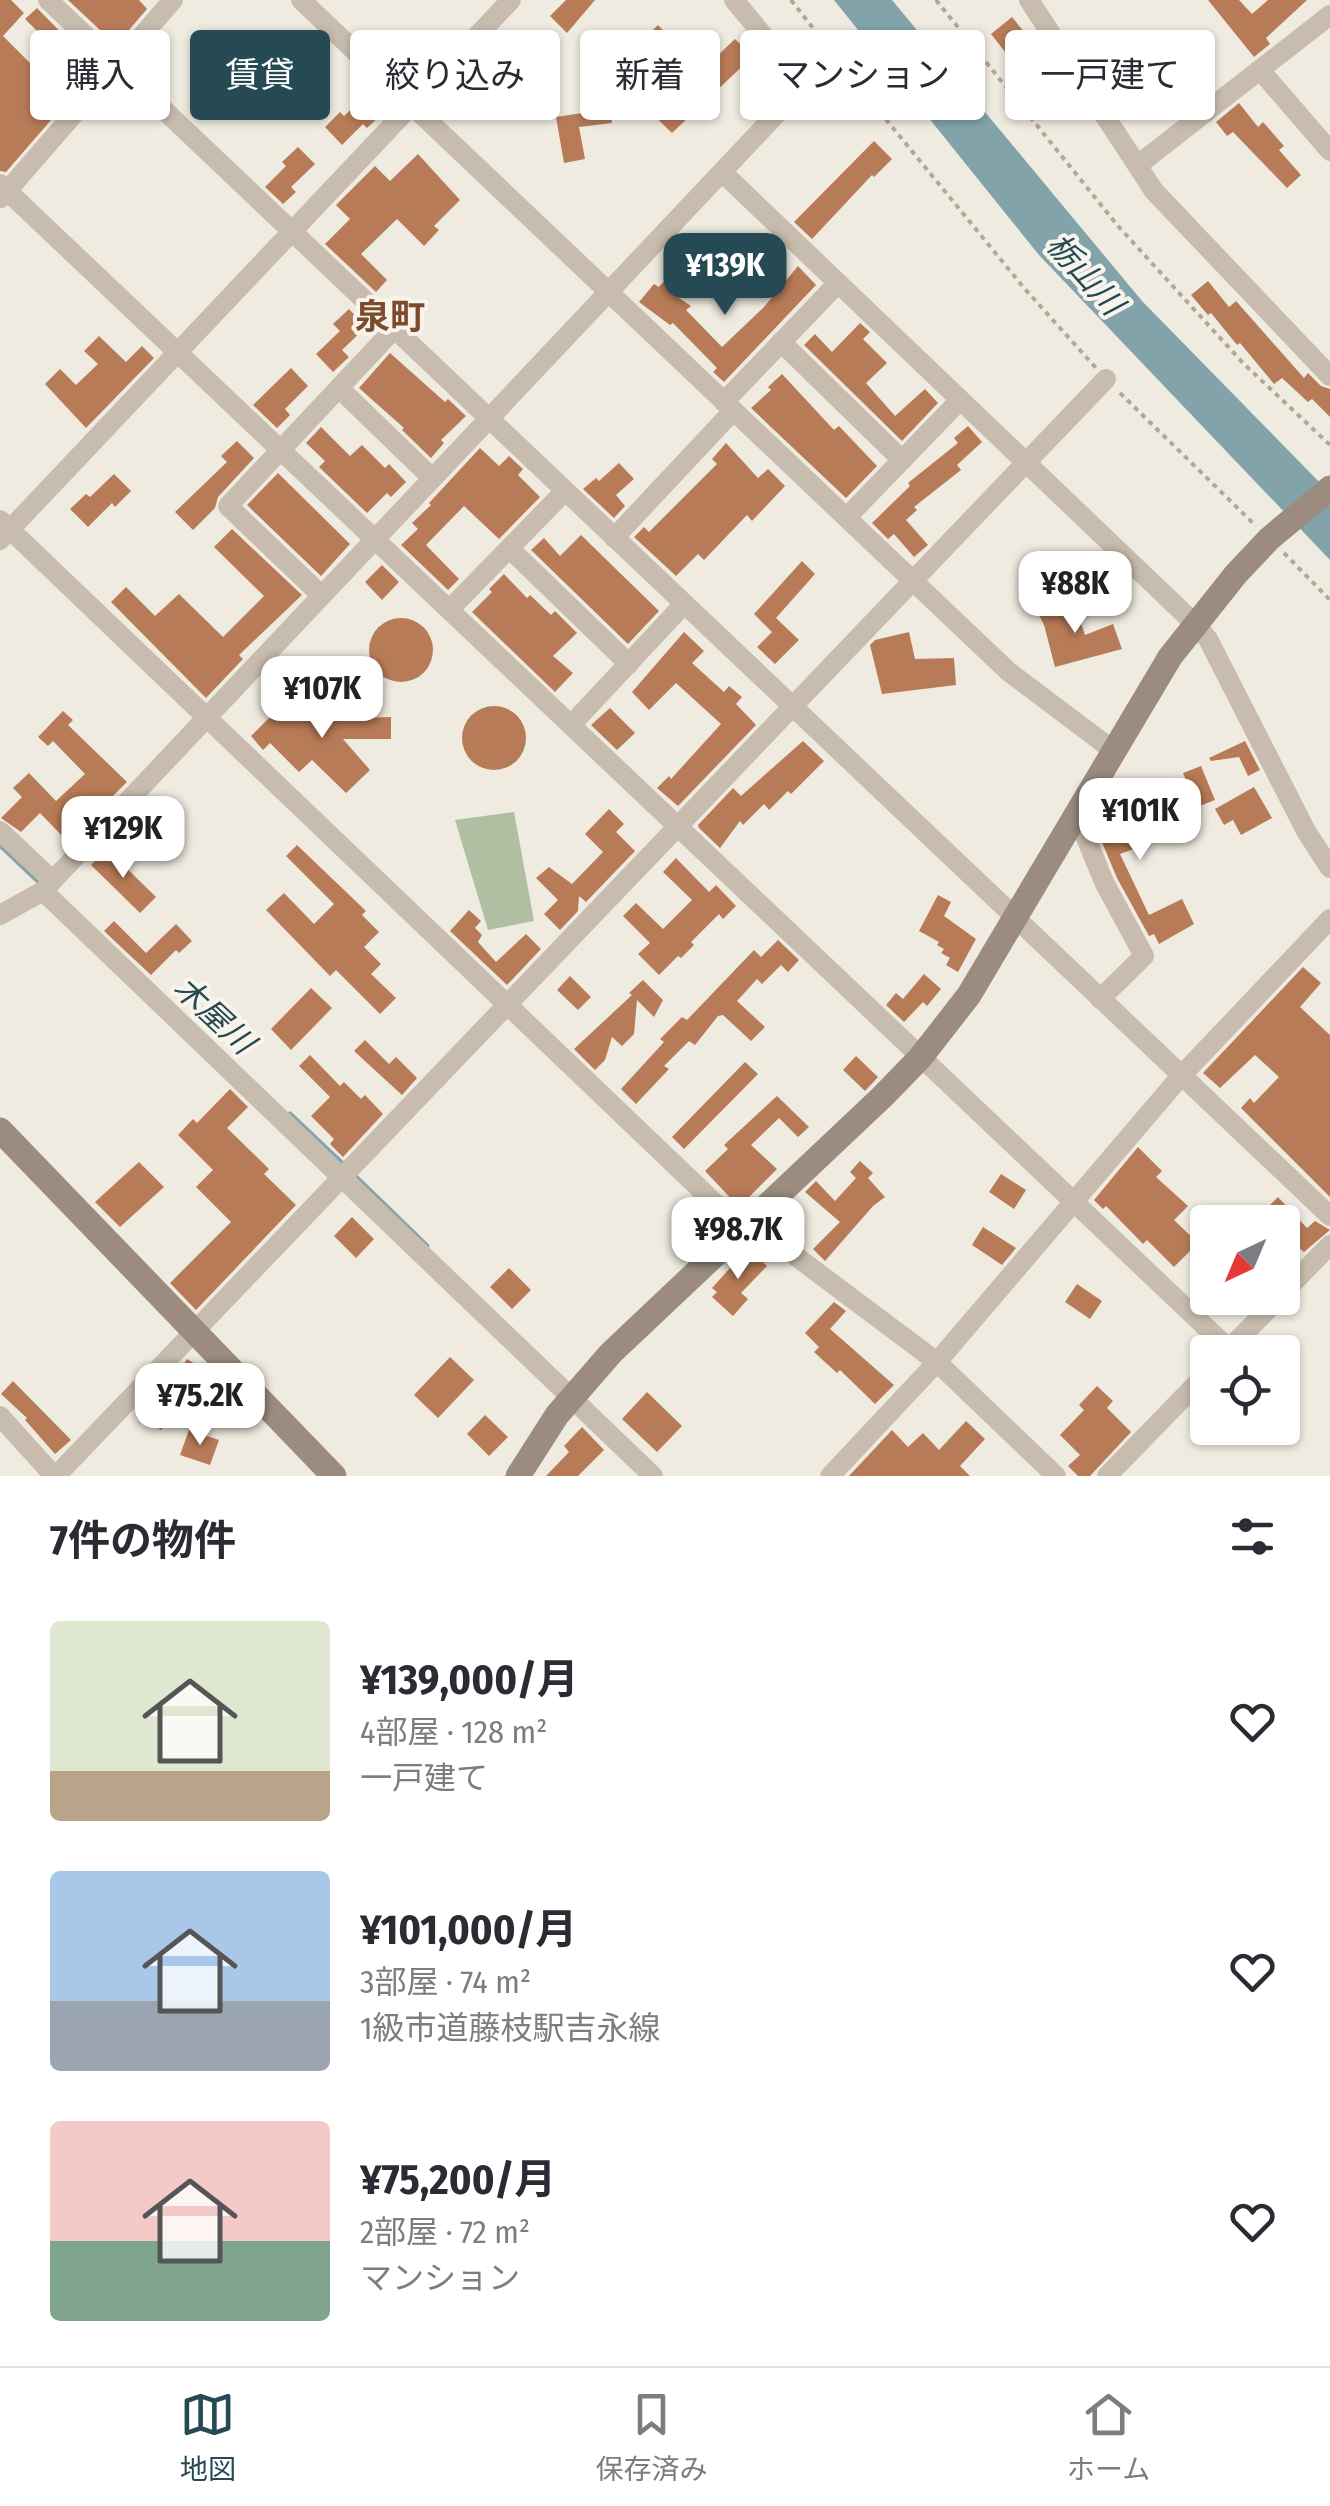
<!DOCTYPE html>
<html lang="ja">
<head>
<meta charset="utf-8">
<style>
	body { margin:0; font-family:"Fira Sans Condensed","Noto Sans JP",sans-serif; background:#f7f7f7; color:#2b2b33; height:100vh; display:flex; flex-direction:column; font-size:38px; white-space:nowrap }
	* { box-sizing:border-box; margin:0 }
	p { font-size:32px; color:#7c7c81 }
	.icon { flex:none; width:55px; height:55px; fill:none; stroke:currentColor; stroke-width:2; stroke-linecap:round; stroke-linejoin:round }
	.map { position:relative; height:1476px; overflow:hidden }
	.sheet { display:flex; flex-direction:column; background:#fff; flex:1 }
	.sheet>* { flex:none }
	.banner { position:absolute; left:30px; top:30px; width:1270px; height:90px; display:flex; gap:20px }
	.needle { width:65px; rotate:224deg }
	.controls { position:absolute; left:1190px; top:1205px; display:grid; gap:20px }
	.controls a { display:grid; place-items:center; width:110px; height:110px; border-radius:10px; background:#fff; box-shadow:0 2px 8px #0004; font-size:50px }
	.price { position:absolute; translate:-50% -85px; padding:0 22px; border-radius:20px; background:#fff; color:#222; font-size:32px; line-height:65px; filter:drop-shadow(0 2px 5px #0008) }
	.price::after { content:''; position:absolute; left:50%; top:60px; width:30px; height:22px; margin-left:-15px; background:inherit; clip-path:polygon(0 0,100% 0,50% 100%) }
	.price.on { background:#254a53; color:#fff }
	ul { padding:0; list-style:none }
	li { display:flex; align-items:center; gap:30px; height:250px; padding:0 50px }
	li span { display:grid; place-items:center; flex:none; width:280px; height:200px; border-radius:10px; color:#555 }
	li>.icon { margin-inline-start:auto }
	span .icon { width:120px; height:120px; fill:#fffc; stroke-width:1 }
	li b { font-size:42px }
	h2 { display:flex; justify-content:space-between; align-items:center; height:120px; padding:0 50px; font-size:42px }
	.pill { padding:0 35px; border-radius:10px; background:#fff; box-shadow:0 2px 8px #0004; font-size:35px; line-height:90px }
	.pill.on { background:#254a53; color:#fff }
	.dock { display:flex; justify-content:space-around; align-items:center; height:140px; border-top:2px solid #e1e1e2; background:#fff; font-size:28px; color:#7c7c81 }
	.dock a { display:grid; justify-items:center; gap:5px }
	.dock .on { color:#254a53 }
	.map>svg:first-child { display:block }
	.green { fill:#b0bea1 }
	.water { fill:#82a3aa }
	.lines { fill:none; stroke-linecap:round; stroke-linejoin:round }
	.stream { stroke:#82a3aa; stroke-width:5 }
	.building { fill:#b87b57 }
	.path { stroke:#b3a797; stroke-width:4; stroke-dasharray:5 5; stroke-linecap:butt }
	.street { stroke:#c7bcad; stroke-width:20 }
	.secondary { stroke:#9b8c7f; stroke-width:25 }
	.labels { text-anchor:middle; stroke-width:8; stroke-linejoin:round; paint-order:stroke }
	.water-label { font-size:32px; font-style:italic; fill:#254a53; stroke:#f8f4ec }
	.quarter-label { font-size:35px; font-weight:bold; fill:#7c4a2d; stroke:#f8f4ec }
</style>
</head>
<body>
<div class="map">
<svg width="1330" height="1476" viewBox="0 0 1330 1476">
	<rect width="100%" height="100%" fill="#f0ebe0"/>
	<path class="green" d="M 514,812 L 534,921 L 488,930 L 455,820 Z"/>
	<path class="water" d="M 834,0 L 892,0 L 1142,301 L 1330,493 L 1330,560 L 1039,255 Z"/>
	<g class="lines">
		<g class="stream">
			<path d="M 0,845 L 40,883"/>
			<path d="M 290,1114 L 344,1165"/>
			<path d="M 357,1178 L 427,1246"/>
		</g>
	</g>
	<g class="building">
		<path d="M 0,0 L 11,0 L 24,13 L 3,36 L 31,64 L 50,44 L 25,19 L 37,8 L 96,68 L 6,172 L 0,171 Z"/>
		<path d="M 68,0 L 139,0 L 147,9 L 116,45 Z"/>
		<path d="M 566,0 L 595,0 L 567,33 L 550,16 Z"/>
		<path d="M 1208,0 L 1239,0 L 1252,14 L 1268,0 L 1307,0 L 1266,38 L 1270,44 L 1254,57 Z"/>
		<path d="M 1012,17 L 1034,44 L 1013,62 L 991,34 Z"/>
		<path d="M 658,25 L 675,43 L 642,75 L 669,102 L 735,39 L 753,56 L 672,133 L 620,83 L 626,77 L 604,55 L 620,40 L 631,52 Z"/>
		<path d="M 366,95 L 383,113 L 367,128 L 363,124 L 342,145 L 325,127 L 340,112 L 344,116 Z"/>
		<path d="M 609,96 L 612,123 L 579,127 L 585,159 L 564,163 L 556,117 L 589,112 L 588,98 Z"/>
		<path d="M 1239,103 L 1258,127 L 1263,122 L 1284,146 L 1279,150 L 1301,175 L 1287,188 L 1233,132 L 1227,136 L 1216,122 Z"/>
		<path d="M 874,141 L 892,159 L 874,177 L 872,175 L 812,239 L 794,222 Z"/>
		<path d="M 298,147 L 315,164 L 291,187 L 296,192 L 283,204 L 265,187 L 286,166 L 282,162 Z"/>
		<path d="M 418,154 L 460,200 L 434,226 L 439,230 L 424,246 L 397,219 L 361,254 L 387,280 L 376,292 L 325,244 L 350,219 L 336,205 L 375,166 L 390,181 Z"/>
		<path d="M 683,259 L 699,270 L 673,294 L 691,306 L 686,310 L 722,347 L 764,307 L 798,266 L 816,285 L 724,382 L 713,372 L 717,368 L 673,323 L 670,325 L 639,302 L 654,284 L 659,287 Z"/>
		<path d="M 1208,281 L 1229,307 L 1236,301 L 1304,378 L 1308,373 L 1321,386 L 1330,389 L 1330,417 L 1312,399 L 1308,402 L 1282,378 L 1274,384 L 1240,343 L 1237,345 L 1211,313 L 1208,315 L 1191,295 Z"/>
		<path d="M 349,309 L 366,327 L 342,350 L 349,357 L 333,372 L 316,354 L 340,331 L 333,324 Z"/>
		<path d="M 860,323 L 870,332 L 863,339 L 887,363 L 866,383 L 895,416 L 925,389 L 938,403 L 902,441 L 804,345 L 815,334 L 832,352 Z"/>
		<path d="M 99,336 L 126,362 L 142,346 L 154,358 L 86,428 L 45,384 L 60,369 L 76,385 L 98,364 L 84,351 Z"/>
		<path d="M 390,353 L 445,402 L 448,399 L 466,416 L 441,440 L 444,443 L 431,458 L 402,430 L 404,428 L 359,388 Z"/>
		<path d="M 291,368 L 308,386 L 285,409 L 290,415 L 277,428 L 253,405 Z"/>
		<path d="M 782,374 L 834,430 L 839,426 L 877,466 L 846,498 L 751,408 L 771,390 L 768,387 Z"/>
		<path d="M 968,426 L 982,442 L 957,465 L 961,470 L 914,507 L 917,510 L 906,520 L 928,545 L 914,557 L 894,534 L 888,539 L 872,523 L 910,486 L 908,483 L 958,443 L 954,438 Z"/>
		<path d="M 321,427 L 350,456 L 362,445 L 385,468 L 389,464 L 406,482 L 391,497 L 387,493 L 367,513 L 319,467 L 325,461 L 306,443 Z"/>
		<path d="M 237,441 L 254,458 L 218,497 L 215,508 L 193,530 L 175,512 L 227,462 L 221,456 Z"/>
		<path d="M 726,443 L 758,478 L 768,469 L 785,486 L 752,521 L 747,515 L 704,560 L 698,554 L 676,576 L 634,537 L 644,527 L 649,532 L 717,464 L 712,459 Z"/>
		<path d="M 480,448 L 499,466 L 509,456 L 523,469 L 518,475 L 540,497 L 499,539 L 464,506 L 426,545 L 459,579 L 448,590 L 401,545 L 418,529 L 412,523 L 431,505 L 429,503 Z"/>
		<path d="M 619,463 L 634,479 L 616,495 L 625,506 L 614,518 L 583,489 L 596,478 L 599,481 Z"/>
		<path d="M 278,473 L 350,544 L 321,576 L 247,505 Z"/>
		<path d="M 114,474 L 131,491 L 115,507 L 112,503 L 88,527 L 70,509 L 86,494 L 90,497 Z"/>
		<path d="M 232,529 L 302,595 L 239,655 L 243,659 L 206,698 L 111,602 L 126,587 L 155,616 L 179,594 L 223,637 L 264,596 L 214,547 Z"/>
		<path d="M 581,535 L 659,611 L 628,644 L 531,550 L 544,538 L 560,556 Z"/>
		<path d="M 802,561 L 815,574 L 776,618 L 799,640 L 775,664 L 757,647 L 772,632 L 754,614 Z"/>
		<path d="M 382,565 L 399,582 L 382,600 L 365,582 Z"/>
		<path d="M 504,574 L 527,598 L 530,595 L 551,615 L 555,611 L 577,633 L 553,656 L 573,673 L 555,692 L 472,612 L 492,592 L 489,589 Z"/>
		<path d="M 1073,601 L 1085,635 L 1113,624 L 1122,649 L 1055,667 L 1044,625 L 1038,613 Z"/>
		<circle cx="401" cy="650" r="32"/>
		<path d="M 684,632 L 704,651 L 692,663 L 724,692 L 729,686 L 742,697 L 736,704 L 756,725 L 678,806 L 657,788 L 669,776 L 671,779 L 721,724 L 676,683 L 649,710 L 632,692 Z"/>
		<path d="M 909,632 L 915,659 L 954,658 L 956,685 L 882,694 L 870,645 L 875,640 Z"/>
		<path d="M 310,699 L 333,719 L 391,717 L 391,739 L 343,739 L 370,770 L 346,793 L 312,760 L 299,772 L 270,743 L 263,750 L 251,736 L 283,704 L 298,717 Z"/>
		<circle cx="494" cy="738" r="32"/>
		<path d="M 610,708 L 635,733 L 617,750 L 591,725 Z"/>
		<path d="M 63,711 L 73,720 L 68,725 L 127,782 L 80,828 L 82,830 L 69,843 L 40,813 L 21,832 L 1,818 L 22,797 L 13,788 L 29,773 L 56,801 L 85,774 L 53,741 L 48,746 L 38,737 Z"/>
		<path d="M 803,741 L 824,761 L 791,794 L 788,791 L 769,810 L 764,804 L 743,825 L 740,821 L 720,848 L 699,828 L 698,825 L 733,788 L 741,796 Z"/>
		<path d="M 1245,741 L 1260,770 L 1248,776 L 1239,757 L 1211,761 L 1209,758 Z"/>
		<path d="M 1201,766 L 1215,800 L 1197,807 L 1183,773 Z"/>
		<path d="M 1254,787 L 1272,818 L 1241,835 L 1233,820 L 1224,825 L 1215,809 Z"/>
		<path d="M 1110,791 L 1127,801 L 1113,826 L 1145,813 L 1146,817 L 1166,810 L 1175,834 L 1120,854 L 1149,915 L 1182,899 L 1194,924 L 1159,944 L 1154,934 L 1149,936 L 1117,878 L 1099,835 L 1113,829 L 1094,818 Z"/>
		<path d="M 609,809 L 624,824 L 616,832 L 635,851 L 586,902 L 579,896 L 578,911 L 560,930 L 544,914 L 558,900 L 536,878 L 549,867 L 572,884 L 603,852 L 585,834 Z"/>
		<path d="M 297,845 L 366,911 L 362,915 L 379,932 L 364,947 L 381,964 L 371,974 L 396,998 L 380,1014 L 336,970 L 330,976 L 266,910 L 284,893 L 314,924 L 334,904 L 286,856 Z"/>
		<path d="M 107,849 L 156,897 L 140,913 L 91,865 Z"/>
		<path d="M 676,858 L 709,892 L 716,885 L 736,906 L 723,919 L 719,914 L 691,942 L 694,945 L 681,958 L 678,956 L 659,975 L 638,954 L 650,943 L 623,916 L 636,903 L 663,929 L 692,900 L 663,872 Z"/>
		<path d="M 938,895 L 951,902 L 944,916 L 976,939 L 958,972 L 946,965 L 950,958 L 941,953 L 944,949 L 937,945 L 939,942 L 919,931 Z"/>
		<path d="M 469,910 L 481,921 L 475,928 L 482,935 L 478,942 L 496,962 L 526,934 L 541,949 L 507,985 L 450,931 Z"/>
		<path d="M 114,921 L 146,953 L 176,924 L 192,941 L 179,953 L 176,950 L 151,975 L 104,931 Z"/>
		<path d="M 778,940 L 799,960 L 788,972 L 781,965 L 762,984 L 757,979 L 737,1001 L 765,1027 L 751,1041 L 723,1015 L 718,1016 L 695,1045 L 689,1041 L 664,1066 L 669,1069 L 636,1104 L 621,1089 L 664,1042 L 660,1039 L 682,1017 L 687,1020 L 754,950 L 761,957 Z"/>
		<path d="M 1303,967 L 1321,983 L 1300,1007 L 1330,1035 L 1330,1197 L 1241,1108 L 1250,1098 L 1254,1103 L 1279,1077 L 1255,1055 L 1220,1088 L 1203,1073 Z"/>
		<path d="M 924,974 L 941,989 L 927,1006 L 923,1002 L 904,1022 L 886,1005 L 896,993 L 903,999 Z"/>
		<path d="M 570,976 L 591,997 L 578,1010 L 557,990 Z"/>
		<path d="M 643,980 L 663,1000 L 654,1017 L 637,1000 L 634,1034 L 622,1046 L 612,1037 L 605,1060 L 595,1070 L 574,1049 L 632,995 L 629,993 Z"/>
		<path d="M 311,988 L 332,1008 L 291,1050 L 271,1029 Z"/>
		<path d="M 365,1040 L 389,1064 L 396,1057 L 417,1078 L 402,1095 L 354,1051 Z"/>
		<path d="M 310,1055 L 340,1086 L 344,1082 L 361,1099 L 365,1095 L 383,1114 L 343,1157 L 330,1144 L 334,1139 L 311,1116 L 330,1097 L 299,1066 Z"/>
		<path d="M 856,1056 L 878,1077 L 865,1091 L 843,1070 Z"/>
		<path d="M 745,1062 L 758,1074 L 684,1149 L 672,1137 Z"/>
		<path d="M 230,1089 L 248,1107 L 227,1128 L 269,1169 L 264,1174 L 296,1205 L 196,1310 L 170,1283 L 231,1222 L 196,1187 L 213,1170 L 178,1135 L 193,1119 L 197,1123 Z"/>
		<path d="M 777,1096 L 809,1127 L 798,1137 L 779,1118 L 751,1145 L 777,1169 L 739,1207 L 705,1171 L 728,1149 L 724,1145 Z"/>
		<path d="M 1138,1147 L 1162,1171 L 1156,1177 L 1188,1206 L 1174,1220 L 1198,1243 L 1174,1267 L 1147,1240 L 1143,1244 L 1106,1206 L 1103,1209 L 1094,1200 Z"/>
		<path d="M 860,1161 L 873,1173 L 868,1178 L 885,1197 L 873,1206 L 825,1261 L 813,1249 L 840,1222 L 805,1192 L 816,1181 L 835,1201 L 856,1178 L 850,1172 Z"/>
		<path d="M 139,1162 L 164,1187 L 120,1227 L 95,1202 Z"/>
		<path d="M 1001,1174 L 1026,1190 L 1014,1209 L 989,1192 Z"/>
		<path d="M 1278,1197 L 1307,1228 L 1315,1221 L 1330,1230 L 1304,1252 L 1282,1234 L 1282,1222 L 1274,1222 L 1263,1212 Z"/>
		<path d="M 352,1217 L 374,1239 L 356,1258 L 334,1236 Z"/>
		<path d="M 983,1227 L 1016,1248 L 1002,1265 L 972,1245 Z"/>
		<path d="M 748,1248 L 767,1266 L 741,1293 L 748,1299 L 733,1316 L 712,1297 L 717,1292 L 712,1288 Z"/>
		<path d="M 509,1268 L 531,1290 L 512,1309 L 490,1287 Z"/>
		<path d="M 1077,1284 L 1102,1301 L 1090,1319 L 1065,1302 Z"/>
		<path d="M 834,1302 L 846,1311 L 830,1329 L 894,1385 L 875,1404 L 840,1370 L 837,1373 L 814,1352 L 819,1347 L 805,1333 Z"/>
		<path d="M 450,1357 L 474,1380 L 438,1418 L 414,1395 Z"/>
		<path d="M 187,1359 L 205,1370 L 161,1430 L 142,1415 L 164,1385 L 168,1388 Z"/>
		<path d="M 13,1381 L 71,1440 L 55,1454 L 25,1420 L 27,1418 L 1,1394 Z"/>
		<path d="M 1097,1386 L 1113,1401 L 1107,1408 L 1131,1432 L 1090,1476 L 1078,1476 L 1068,1466 L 1080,1455 L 1060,1435 L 1084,1410 L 1079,1405 Z"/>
		<path d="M 647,1392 L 682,1426 L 657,1452 L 622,1419 Z"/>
		<path d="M 485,1415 L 508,1437 L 489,1456 L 467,1434 Z"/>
		<path d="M 966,1421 L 985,1439 L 960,1466 L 970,1476 L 849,1476 L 892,1430 L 908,1447 L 923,1433 L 939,1450 Z"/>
		<path d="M 582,1427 L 604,1450 L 578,1476 L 546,1476 L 569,1452 L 564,1446 Z"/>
		<path d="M 189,1430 L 219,1440 L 210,1465 L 180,1455 Z"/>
	</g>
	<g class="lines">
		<g class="path">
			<path d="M 791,0 L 824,42"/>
			<path d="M 936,0 L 1118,226 L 1243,363 L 1330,445"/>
			<path d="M 848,73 L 1024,288 L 1096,368"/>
			<path d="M 1120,393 L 1256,526"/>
			<path d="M 1284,553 L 1330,600"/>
		</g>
		<g class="street">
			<path d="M 48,0 L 1330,1216"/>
			<path d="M 301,0 L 1009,672 L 1114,751"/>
			<path d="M 1029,0 L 1154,191 L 1330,376"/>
			<path d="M 1260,70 L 1330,151"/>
			<path d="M 802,87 L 836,57"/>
			<path d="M 1138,165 L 1330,15"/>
			<path d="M 723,173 L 1194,623 L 1208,639 L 1306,831 L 1330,868"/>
			<path d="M 0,184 L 1229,1349"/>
			<path d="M 1,198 L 173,0"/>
			<path d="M 781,342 L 902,460"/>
			<path d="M 339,388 L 432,478"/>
			<path d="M 724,402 L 838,283"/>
			<path d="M 847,517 L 960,400"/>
			<path d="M 0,520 L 742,1229"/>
			<path d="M 614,538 L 733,411"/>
			<path d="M 0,540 L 511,0"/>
			<path d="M 510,549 L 629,664"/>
			<path d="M 321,595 L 228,506 L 395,328"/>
			<path d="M 450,609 L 565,491"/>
			<path d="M 572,724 L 684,604"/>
			<path d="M 1076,814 L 1105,884 L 1144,956 L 1100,999"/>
			<path d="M 0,831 L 52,880"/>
			<path d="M 43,891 L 653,1476"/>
			<path d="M 0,915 L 43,891 L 802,87 L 791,69 L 734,0"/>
			<path d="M 750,1222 L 937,1362 L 1056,1476"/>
			<path d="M 1282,1294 L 1330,1245"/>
			<path d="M 1226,1352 L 1279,1298"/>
			<path d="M 0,1416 L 54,1476"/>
			<path d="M 56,1476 L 1106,379"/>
			<path d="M 830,1476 L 937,1362 L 1181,1076 L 1330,919"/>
			<path d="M 1107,1476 L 1208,1372"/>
		</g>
		<g class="secondary">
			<path d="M 0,1130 L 334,1476"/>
			<path d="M 518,1476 L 557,1415 L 611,1353 L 882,1097 L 920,1058 L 969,995 L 1170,657 L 1236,574 L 1269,539 L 1330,488"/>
		</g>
	</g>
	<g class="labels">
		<g class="water-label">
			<text transform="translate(1085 274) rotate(48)" y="11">栃山川</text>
			<text transform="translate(214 1015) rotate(43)" y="11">木屋川</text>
		</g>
		<g class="quarter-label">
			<text x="390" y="329">泉町</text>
		</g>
	</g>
</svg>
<div class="controls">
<a><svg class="needle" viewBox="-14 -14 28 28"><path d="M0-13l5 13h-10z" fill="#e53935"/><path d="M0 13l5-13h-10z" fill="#7c7c81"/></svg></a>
<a><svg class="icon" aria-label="locate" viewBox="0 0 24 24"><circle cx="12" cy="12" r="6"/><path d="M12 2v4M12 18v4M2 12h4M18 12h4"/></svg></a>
</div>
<b class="price on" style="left:725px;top:318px">¥139K</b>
<b class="price" style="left:1075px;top:636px">¥88K</b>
<b class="price" style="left:322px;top:741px">¥107K</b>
<b class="price" style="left:1140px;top:863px">¥101K</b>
<b class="price" style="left:123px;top:881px">¥129K</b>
<b class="price" style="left:738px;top:1282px">¥98.7K</b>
<b class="price" style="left:200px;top:1448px">¥75.2K</b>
<div class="banner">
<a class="pill">購入</a>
<a class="pill on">賃貸</a>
<a class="pill">絞り込み</a>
<a class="pill">新着</a>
<a class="pill">マンション</a>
<a class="pill">一戸建て</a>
</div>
</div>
<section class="sheet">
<h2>7件の物件<svg class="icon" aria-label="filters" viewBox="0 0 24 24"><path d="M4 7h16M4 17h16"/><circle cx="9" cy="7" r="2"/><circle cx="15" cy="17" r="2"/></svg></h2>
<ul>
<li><span style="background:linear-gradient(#dfe7d0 75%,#b9a48a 0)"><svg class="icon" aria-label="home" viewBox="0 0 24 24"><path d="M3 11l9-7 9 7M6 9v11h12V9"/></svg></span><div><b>¥139,000/月</b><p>4部屋 · 128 m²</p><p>一戸建て</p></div><svg class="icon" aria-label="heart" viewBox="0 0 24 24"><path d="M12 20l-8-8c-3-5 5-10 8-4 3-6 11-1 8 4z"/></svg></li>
<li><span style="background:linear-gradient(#a9c7e8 65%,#9aa5b1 0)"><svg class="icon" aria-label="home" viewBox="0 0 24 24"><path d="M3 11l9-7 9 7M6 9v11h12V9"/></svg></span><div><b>¥101,000/月</b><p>3部屋 · 74 m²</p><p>1級市道藤枝駅吉永線</p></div><svg class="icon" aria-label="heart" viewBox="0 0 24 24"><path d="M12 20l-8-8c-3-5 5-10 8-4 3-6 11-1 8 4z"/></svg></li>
<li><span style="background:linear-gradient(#f6c9c9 60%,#7fa58c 0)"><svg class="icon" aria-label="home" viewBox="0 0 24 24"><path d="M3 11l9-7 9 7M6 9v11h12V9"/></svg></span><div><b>¥75,200/月</b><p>2部屋 · 72 m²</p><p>マンション</p></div><svg class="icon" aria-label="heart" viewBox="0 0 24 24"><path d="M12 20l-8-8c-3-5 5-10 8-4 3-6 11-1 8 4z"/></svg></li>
</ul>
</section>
<nav class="dock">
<a class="on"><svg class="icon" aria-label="map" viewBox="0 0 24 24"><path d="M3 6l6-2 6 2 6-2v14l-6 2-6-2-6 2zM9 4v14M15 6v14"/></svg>地図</a>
<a><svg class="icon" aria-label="saved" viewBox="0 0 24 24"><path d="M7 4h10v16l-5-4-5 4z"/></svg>保存済み</a>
<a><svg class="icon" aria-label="home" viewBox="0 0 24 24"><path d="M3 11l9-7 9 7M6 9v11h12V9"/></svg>ホーム</a>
</nav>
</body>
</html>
